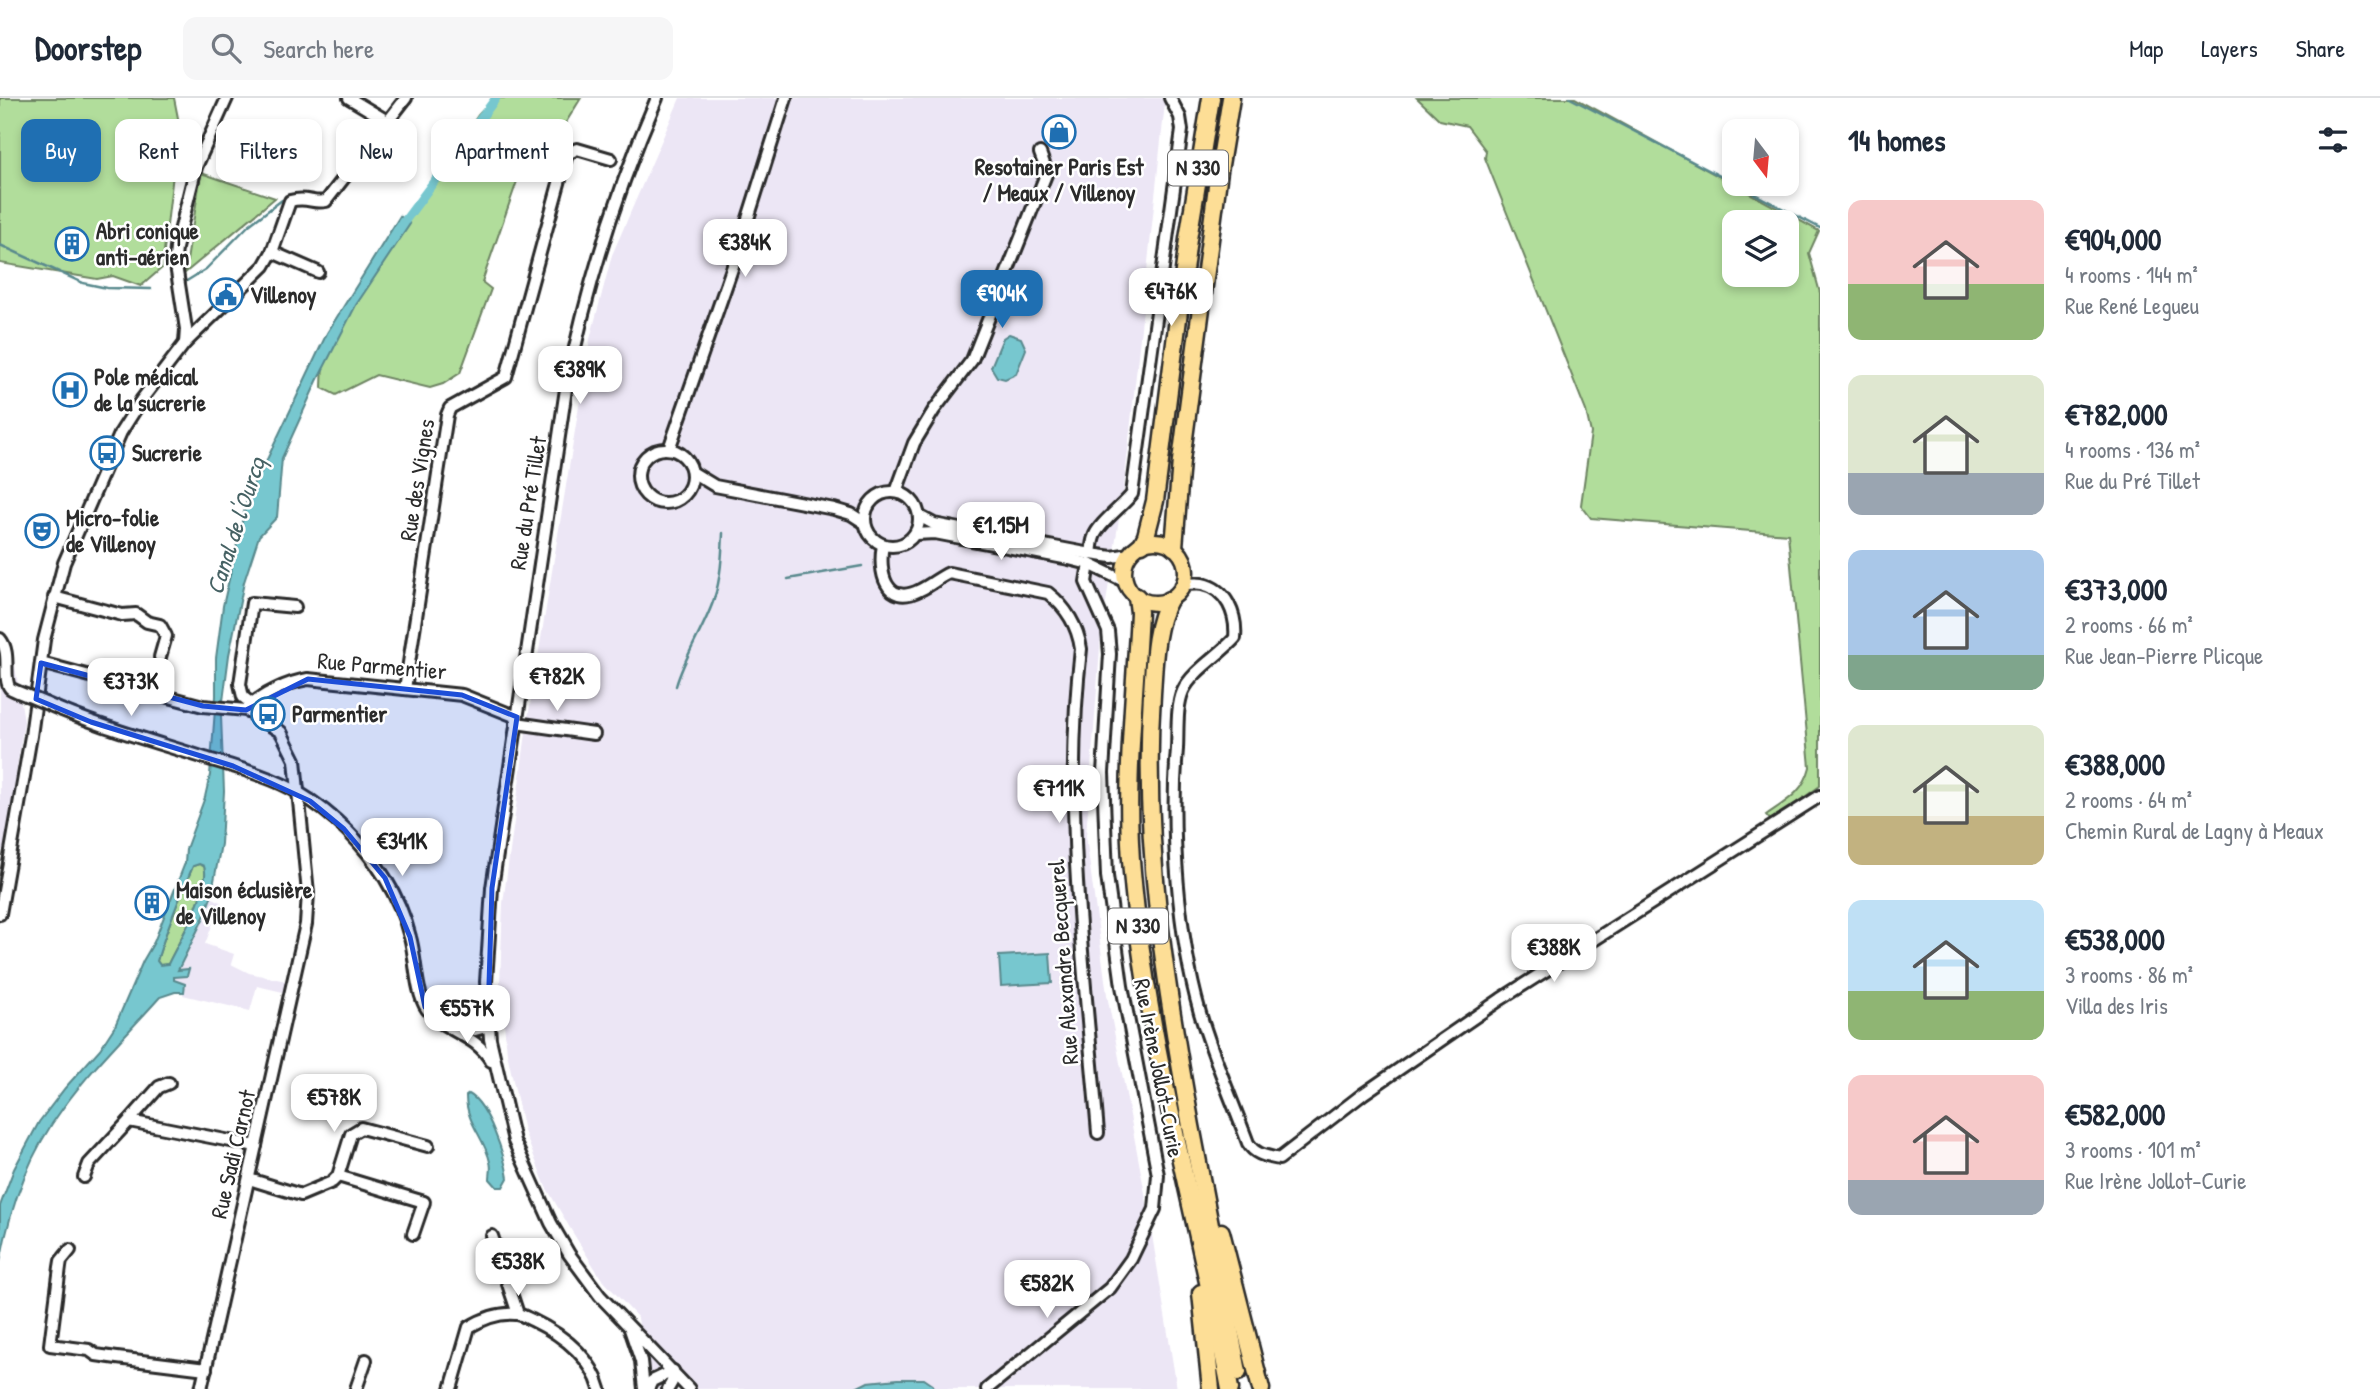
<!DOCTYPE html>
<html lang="en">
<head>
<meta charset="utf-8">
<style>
	body { margin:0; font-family:"Patrick Hand",sans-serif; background:#f6f6f7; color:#1f2937; height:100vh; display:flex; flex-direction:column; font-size:26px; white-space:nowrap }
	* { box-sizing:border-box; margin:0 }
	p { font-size:23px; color:#747a83 }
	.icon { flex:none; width:38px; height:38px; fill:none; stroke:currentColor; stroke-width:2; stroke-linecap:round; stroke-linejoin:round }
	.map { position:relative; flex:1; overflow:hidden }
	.side { display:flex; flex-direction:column; background:#fff; width:560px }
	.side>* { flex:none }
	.banner { position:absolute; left:21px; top:21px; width:665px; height:63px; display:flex; gap:14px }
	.needle { width:46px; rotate:164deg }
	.tools { position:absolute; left:1722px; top:21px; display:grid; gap:14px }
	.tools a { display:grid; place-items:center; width:77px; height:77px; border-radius:14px; background:#fff; box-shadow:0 4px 10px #0003; font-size:35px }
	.price { position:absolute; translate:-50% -60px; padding:0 16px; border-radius:14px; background:#fff; color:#222; font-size:23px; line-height:46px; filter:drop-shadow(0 2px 4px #0008) }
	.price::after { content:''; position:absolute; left:50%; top:42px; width:21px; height:16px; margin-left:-10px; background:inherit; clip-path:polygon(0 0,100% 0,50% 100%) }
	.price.selected { background:#1f6fb2; color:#fff }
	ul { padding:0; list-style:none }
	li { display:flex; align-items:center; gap:21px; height:175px; padding:0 28px }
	li span { display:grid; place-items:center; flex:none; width:196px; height:140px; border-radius:14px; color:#555 }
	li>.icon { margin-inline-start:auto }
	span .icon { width:84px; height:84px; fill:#fffc; stroke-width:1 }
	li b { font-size:30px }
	h2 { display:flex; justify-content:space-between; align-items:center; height:84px; padding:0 28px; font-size:30px }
	.chip { padding:0 24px; border-radius:14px; background:#fff; box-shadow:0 4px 10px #0003; font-size:24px; line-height:63px }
	.chip.selected { background:#1f6fb2; color:#fff }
	header { display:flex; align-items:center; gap:42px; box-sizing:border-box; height:98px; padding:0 35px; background:#fff; border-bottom:2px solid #e0e1e3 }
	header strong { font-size:33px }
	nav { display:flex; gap:38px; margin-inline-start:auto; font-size:24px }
	.search { width:490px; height:63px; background:#f6f6f7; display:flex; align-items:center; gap:18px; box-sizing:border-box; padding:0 24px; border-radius:14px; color:#747a83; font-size:26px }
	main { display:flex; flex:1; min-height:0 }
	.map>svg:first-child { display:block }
	.built { fill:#ece6f5 }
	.green { fill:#b1dd9b; stroke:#6e8463; stroke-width:2; fill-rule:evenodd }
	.water { fill:#77c7cf; stroke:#59898d; stroke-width:2; fill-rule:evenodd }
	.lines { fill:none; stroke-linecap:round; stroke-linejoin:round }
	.stream { stroke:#59898d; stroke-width:2.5 }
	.canal { stroke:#77c7cf; stroke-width:9 }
	.minor-casing { stroke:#2b2b2b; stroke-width:16 }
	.major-casing { stroke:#2b2b2b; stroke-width:19 }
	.highway-casing { stroke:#2b2b2b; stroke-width:21 }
	.minor { stroke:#fff; stroke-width:10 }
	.major { stroke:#fdde96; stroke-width:14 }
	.highway { stroke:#fdde96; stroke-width:16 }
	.minor-bridge-casing { stroke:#2b2b2b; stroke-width:16; stroke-linecap:butt }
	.minor-bridge { stroke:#fff; stroke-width:10 }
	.marked { fill:#1d4ed8; fill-opacity:0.2; stroke:#1d4ed8; stroke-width:5; stroke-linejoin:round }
	.labels { text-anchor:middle; stroke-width:5; stroke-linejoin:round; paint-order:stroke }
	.shield { fill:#fff; stroke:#6b6b6b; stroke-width:2 }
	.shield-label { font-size:21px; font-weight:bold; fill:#2b2b2b }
	.poi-label { font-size:23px; font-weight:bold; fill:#2b2b2b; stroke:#fff; text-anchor:start }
	.street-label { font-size:23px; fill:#2b2b2b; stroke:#fff }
	.water-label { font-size:24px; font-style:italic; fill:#466264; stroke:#fff }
</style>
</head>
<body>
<header>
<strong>Doorstep</strong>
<div class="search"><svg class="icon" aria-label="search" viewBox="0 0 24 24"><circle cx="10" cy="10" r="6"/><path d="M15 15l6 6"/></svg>Search here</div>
<nav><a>Map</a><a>Layers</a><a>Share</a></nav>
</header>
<main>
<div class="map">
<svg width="1820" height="1291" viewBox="0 0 1820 1291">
	<rect width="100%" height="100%" fill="#fff"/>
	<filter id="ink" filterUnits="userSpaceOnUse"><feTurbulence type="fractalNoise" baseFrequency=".0143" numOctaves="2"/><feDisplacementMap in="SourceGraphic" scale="14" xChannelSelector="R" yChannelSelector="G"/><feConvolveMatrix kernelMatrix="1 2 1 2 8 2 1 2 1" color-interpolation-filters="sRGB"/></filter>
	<g filter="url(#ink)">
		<g class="built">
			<path d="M 680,0 L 1161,0 L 1165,5 L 1124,389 L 1101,536 L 1086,738 L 1107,897 L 1147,1106 L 1177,1291 L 649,1291 L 638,1220 L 601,1180 L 573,1135 L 546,1089 L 524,1033 L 507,955 L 500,884 L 503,805 L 528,620 L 590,241 L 612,157 Z"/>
			<path d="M 0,539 L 11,544 L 24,623 L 5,753 L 0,751 Z"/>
			<path d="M 211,799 L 221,804 L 205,846 L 234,856 L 231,866 L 249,875 L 286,883 L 283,894 L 257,888 L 250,913 L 183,897 L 185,886 L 174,882 L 174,879 L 187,877 L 178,873 L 204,819 Z"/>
		</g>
		<g class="green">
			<path d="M 0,0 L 174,0 L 179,25 L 162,170 L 141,188 L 113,178 L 97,181 L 0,165 Z"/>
			<path d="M 494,0 L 581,0 L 560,34 L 523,66 L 482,184 L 491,191 L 460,275 L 443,286 L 430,290 L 376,277 L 336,297 L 322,290 L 323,261 L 385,157 L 478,17 Z"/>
			<path d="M 1417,0 L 1575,0 L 1819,133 L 1809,155 L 1820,195 L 1820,688 L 1771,723 L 1766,717 C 1786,703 1804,694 1810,669 L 1788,436 L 1591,420 L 1581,407 L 1591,335 L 1586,313 L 1485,60 L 1486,53 L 1467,28 L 1440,22 ZM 1734,124 L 1787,124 L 1787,177 L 1734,177 Z"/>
			<path d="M 201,75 L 275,100 L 185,175 L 201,76 Z"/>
			<path d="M 199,766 L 204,768 C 212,790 178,844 168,866 L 160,867 L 157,863 C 166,831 180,799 193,768 Z"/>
		</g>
		<g class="water">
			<path d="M 400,118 L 410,126 L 356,207 L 317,283 L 282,360 L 277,419 L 259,438 L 244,484 L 229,557 L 221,618 L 224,693 L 221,746 L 211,799 L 204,819 L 178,872 L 189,871 L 187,878 L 174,879 L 174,882 L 185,886 L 184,894 L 175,894 L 160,899 C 128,935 91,971 63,1010 C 30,1054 10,1110 0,1164 L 0,1108 L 14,1071 L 39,1024 L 65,990 L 100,951 L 115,928 L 143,863 L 154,844 L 185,765 L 186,751 L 205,699 L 210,677 L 216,598 L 216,560 L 223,508 L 249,393 L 262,372 L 327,235 ZM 199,766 L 204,768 C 212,789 178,845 168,866 L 160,867 L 157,863 C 166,831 180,799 193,768 Z"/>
			<path d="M 1009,236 L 1021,240 L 1026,251 L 1016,276 L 1005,281 L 997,279 L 991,269 L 1003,240 Z"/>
			<path d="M 1050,855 L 1052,885 L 1001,888 L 999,858 Z"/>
			<path d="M 469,996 C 488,1006 505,1059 508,1080 L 503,1089 L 497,1089 L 490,1081 C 490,1075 492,1070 490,1064 C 485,1040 466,1025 466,998 Z"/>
			<path d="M 898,1281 L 924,1281 L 933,1287 L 934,1291 L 854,1291 L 868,1284 Z"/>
		</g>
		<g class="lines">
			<g class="stream">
				<path d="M 1570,0 L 1820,130"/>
				<path d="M 0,147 L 83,185 L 107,190 L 151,191"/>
				<path d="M 185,184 L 206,171 L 249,127 L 282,102"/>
				<path d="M 788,481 L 862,468"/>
				<path d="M 676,588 C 685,557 704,531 714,501 C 721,480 722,457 723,435"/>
			</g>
			<path class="canal" d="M 398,132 L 496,0"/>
			<defs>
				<g id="minor">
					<path d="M 349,0 L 389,24"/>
					<path d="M 657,0 C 616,94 586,191 566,291 L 492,790 L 486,884 L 490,941 L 514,1043 L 551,1125 L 569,1156 L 600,1198 L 689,1291"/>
					<path d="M 272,154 L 318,174"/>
					<path d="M 185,245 L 186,231 L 175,161 L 176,150 L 196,69 L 227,0"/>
					<path d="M 669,351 L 734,165 L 786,0"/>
					<circle cx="665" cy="378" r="27"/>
					<path d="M 692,374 L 715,388 L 834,411 L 851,416 L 865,425"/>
					<circle cx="892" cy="421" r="27"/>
					<path d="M 896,394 L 914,345 L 934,312 L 972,262 L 1047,74 L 1040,55"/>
					<path d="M 919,418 L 934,426 L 1091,456 L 1112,459 L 1130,456"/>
					<path d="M 915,436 L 935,435 L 1069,461 L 1089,466 L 1126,484"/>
					<path d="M 883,447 C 878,472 885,510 920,492 C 931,487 938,480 949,475 L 1048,495 C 1066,509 1078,529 1081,551 C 1062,712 1085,875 1098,1035"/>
					<path d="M 1091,456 C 1092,450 1092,444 1094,439 C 1098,426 1123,408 1132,396 L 1182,32 L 1180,19 L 1170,0"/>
					<path d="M 1184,486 C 1190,486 1197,485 1202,486 C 1227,491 1237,517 1235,540 C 1221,556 1191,574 1183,593 C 1176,609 1178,633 1177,651 C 1170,732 1178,837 1200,915 C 1213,959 1232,1002 1248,1045 C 1255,1057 1266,1058 1279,1061 L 1363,996 L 1501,901 L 1820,698"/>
					<path d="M 54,499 L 122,517 L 136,516 L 147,524 L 160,527 L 166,538 L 160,559"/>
					<path d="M 0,541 C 12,555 2,580 10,590 C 14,593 21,595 26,597"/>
					<path d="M 41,565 L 203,608 L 246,612 L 281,634 L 295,662 L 308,795 L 306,826 L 201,1291"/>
					<path d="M 405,591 L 447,317 L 450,310 L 506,279 L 567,56 L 577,51 L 611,61"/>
					<path d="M 45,605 C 97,628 152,643 205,660 C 235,669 273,679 299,695 C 333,715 365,747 385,780 C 396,798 405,819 410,839 C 416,859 415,894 427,911 C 443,934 475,935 491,963"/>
					<path d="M 252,606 L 243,599 L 240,586 L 252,505 L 295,509"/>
					<path d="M 246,612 C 260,597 288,584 308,581 L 462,597 L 517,619"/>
					<path d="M 516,625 L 594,636"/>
					<path d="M 0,816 L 31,638 L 44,542 L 64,465 L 121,334 L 142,301 L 185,245 L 264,168 L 272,154 L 290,103 C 308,98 312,106 326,103 L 406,0"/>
					<path d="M 439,920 L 449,921 L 488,918"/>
					<path d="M 458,929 L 475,932 L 489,928"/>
					<path d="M 129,1023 L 159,989 L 169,985"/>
					<path d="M 338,1078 L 424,1104 L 413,1136"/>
					<path d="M 84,1079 L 89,1066 L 129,1023 L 256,1048"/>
					<path d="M 249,1081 L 301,1097 L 332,1084 L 338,1078 L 351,1036 L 361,1030 L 428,1048"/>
					<path d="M 492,1138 L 518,1216"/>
					<path d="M 70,1152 L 61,1163 L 60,1169 L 50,1247 L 89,1252 L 96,1257 L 117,1260 L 206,1271"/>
					<path d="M 630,1231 L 641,1263 L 644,1291"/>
					<path d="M 356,1291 L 366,1262"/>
					<path d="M 451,1291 L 469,1229 C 484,1220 499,1214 516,1216 C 521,1216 527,1220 532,1222 C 561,1236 591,1258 600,1291"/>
					<path d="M 648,1291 L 652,1283 L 673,1273"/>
					<path d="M 668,1291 L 672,1284 L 673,1273"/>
					<path d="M 987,1291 L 1110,1190 L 1131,1161 L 1155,1111 L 1158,1077 L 1122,888 L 1107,778 L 1103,675 L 1110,556 L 1108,533 L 1086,484 L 1089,466"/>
				</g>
				<circle id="major" cx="1155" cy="474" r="31"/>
				<g id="highway">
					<path d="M 1142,446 L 1146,438 L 1155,403 L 1188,141 L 1211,0"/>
					<path d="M 1174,449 L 1181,363 L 1219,73 L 1231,0"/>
					<path d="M 1137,499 L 1139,514 C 1135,600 1124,687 1132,774 C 1147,949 1198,1119 1230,1291"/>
					<path d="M 1169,502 C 1154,528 1154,567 1152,596 C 1142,742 1165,885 1191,1028 C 1207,1110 1222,1192 1238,1274"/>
					<path d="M 1221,1134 L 1261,1291"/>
					<path d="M 1201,1195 L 1211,1291"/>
				</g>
			</defs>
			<use href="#minor" class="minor-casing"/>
			<use href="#major" class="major-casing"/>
			<use href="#highway" class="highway-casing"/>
			<use href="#minor" class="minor"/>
			<use href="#major" class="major"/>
			<use href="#highway" class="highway"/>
			<defs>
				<path id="minor-bridge" d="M 26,597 L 45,605"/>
			</defs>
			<use href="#minor-bridge" class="minor-bridge-casing"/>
			<use href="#minor-bridge" class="minor-bridge"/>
		</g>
	</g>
	<path class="marked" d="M 41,565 L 203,608 L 246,612 L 308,581 L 462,597 L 517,619 L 492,790 L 488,918 L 449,921 L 434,919 L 425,909 L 410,839 L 385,780 L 344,731 L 310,703 L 233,668 L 91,624 L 36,601 Z"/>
	<defs>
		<symbol id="shop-ring" viewBox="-11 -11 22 22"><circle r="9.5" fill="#fff" stroke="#1f6fb2" stroke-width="1.5"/><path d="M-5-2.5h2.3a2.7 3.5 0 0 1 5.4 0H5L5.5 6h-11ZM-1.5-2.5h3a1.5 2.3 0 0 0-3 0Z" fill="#1f6fb2"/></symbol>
		<symbol id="building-ring" viewBox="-11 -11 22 22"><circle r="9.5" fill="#fff" stroke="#1f6fb2" stroke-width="1.5"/><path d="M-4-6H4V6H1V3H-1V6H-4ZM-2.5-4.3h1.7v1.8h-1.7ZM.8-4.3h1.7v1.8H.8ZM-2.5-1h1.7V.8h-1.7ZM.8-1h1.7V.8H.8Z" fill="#1f6fb2"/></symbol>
		<symbol id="civic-ring" viewBox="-11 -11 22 22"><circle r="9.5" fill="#fff" stroke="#1f6fb2" stroke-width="1.5"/><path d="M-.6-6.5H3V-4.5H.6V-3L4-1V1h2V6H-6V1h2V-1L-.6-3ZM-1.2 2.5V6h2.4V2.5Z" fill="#1f6fb2"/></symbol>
		<symbol id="hospital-ring" viewBox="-11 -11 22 22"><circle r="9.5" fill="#fff" stroke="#1f6fb2" stroke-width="1.5"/><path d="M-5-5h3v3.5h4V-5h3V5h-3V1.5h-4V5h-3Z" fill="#1f6fb2"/></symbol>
		<symbol id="bus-ring" viewBox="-11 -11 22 22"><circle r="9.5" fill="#fff" stroke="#1f6fb2" stroke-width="1.5"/><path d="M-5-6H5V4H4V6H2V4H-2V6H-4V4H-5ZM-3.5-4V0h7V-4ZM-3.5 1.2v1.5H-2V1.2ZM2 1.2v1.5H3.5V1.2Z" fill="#1f6fb2"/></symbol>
		<symbol id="theatre-ring" viewBox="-11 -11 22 22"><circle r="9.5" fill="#fff" stroke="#1f6fb2" stroke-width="1.5"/><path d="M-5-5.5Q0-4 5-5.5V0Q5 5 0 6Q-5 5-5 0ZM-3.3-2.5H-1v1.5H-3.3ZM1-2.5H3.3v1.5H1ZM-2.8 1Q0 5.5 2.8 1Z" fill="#1f6fb2"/></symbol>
	</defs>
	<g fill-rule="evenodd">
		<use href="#shop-ring" x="1040" y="15" width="38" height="38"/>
		<use href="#building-ring" x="53" y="127" width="38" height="38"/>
		<use href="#civic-ring" x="207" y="178" width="38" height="38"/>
		<use href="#hospital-ring" x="51" y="273" width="38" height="38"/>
		<use href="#bus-ring" x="88" y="336" width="38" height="38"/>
		<use href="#theatre-ring" x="23" y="414" width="38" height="38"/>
		<use href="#bus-ring" x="249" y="597" width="38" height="38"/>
		<use href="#building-ring" x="133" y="786" width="38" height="38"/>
	</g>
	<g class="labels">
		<g class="shield">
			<rect x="1168" y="52.5" width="60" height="35" rx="5"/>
			<rect x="1108" y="810.5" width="60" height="35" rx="5"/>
		</g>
		<g class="shield-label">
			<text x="1198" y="77">N 330</text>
			<text x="1138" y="835">N 330</text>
		</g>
		<g class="poi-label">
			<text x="1059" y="77" text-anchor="middle">Resotainer Paris Est<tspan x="1059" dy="26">/ Meaux / Villenoy</tspan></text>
			<text x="96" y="141">Abri conique<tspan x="96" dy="26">anti-aérien</tspan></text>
			<text x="250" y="205">Villenoy</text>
			<text x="94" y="287">Pole médical<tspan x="94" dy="26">de la sucrerie</tspan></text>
			<text x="132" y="363">Sucrerie</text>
			<text x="66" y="428">Micro-folie<tspan x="66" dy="26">de Villenoy</tspan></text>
			<text x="292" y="624">Parmentier</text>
			<text x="176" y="800">Maison éclusière<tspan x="176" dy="26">de Villenoy</tspan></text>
		</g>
		<g class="street-label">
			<text transform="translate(417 382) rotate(-81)" y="8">Rue des Vignes</text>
			<text transform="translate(528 405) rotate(-81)" y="8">Rue du Pré Tillet</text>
			<text transform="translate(382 568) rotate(5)" y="8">Rue Parmentier</text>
			<text transform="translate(1063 864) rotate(-94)" y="8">Rue Alexandre Becquerel</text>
			<text transform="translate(1159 970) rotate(79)" y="8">Rue Irène Jollot-Curie</text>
			<text transform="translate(233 1056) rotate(-77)" y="8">Rue Sadi Carnot</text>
		</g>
		<g class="water-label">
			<text transform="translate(236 428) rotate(-72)" y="8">Canal de l'Ourcq</text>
		</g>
	</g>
</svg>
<div class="tools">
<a><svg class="needle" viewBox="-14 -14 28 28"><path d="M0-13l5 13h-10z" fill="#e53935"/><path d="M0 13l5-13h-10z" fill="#747a83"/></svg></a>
<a><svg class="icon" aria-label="layers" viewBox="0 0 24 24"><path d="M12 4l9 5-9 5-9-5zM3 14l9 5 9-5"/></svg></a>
</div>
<b class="price" style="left:745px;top:181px">€384K</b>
<b class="price" style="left:1171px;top:230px">€476K</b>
<b class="price selected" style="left:1002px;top:232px">€904K</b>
<b class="price" style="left:580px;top:308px">€389K</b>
<b class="price" style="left:1001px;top:464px">€1.15M</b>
<b class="price" style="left:557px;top:615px">€782K</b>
<b class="price" style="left:131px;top:620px">€373K</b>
<b class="price" style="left:1059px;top:727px">€711K</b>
<b class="price" style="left:402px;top:780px">€341K</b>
<b class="price" style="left:1554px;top:886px">€388K</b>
<b class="price" style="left:467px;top:947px">€557K</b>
<b class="price" style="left:334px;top:1036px">€578K</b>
<b class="price" style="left:518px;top:1200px">€538K</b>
<b class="price" style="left:1047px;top:1222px">€582K</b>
<div class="banner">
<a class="chip selected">Buy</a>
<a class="chip">Rent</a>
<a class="chip">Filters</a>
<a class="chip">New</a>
<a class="chip">Apartment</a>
</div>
</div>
<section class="side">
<h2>14 homes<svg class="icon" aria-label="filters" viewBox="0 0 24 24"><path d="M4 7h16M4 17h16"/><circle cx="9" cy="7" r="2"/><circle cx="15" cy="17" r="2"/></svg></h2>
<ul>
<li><span style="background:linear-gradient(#f6c9c9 60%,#8fb573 0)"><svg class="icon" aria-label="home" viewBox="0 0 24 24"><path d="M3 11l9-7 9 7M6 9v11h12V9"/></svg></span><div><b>€904,000</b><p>4 rooms · 144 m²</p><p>Rue René Legueu</p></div></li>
<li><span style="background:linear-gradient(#dfe7d0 70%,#9aa5b1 0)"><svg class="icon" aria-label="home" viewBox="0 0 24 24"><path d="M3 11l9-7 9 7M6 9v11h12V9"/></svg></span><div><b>€782,000</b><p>4 rooms · 136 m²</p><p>Rue du Pré Tillet</p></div></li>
<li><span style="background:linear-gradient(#a9c7e8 75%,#7fa58c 0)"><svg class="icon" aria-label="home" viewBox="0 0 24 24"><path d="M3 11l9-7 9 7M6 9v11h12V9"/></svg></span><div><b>€373,000</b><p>2 rooms · 66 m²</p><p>Rue Jean-Pierre Plicque</p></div></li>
<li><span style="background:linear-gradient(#dfe7d0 65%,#c2b280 0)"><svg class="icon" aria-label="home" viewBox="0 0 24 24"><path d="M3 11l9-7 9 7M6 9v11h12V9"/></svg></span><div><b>€388,000</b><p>2 rooms · 64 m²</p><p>Chemin Rural de Lagny à Meaux</p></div></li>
<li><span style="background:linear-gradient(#bfe0f5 65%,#8fb573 0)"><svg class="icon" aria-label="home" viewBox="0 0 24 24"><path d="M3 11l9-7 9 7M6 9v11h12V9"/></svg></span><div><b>€538,000</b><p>3 rooms · 86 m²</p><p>Villa des Iris</p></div></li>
<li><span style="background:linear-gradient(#f6c9c9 75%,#9aa5b1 0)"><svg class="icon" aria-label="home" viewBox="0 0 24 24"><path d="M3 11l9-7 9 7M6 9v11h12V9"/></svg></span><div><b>€582,000</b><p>3 rooms · 101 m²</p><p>Rue Irène Jollot-Curie</p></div></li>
</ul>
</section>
</main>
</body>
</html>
